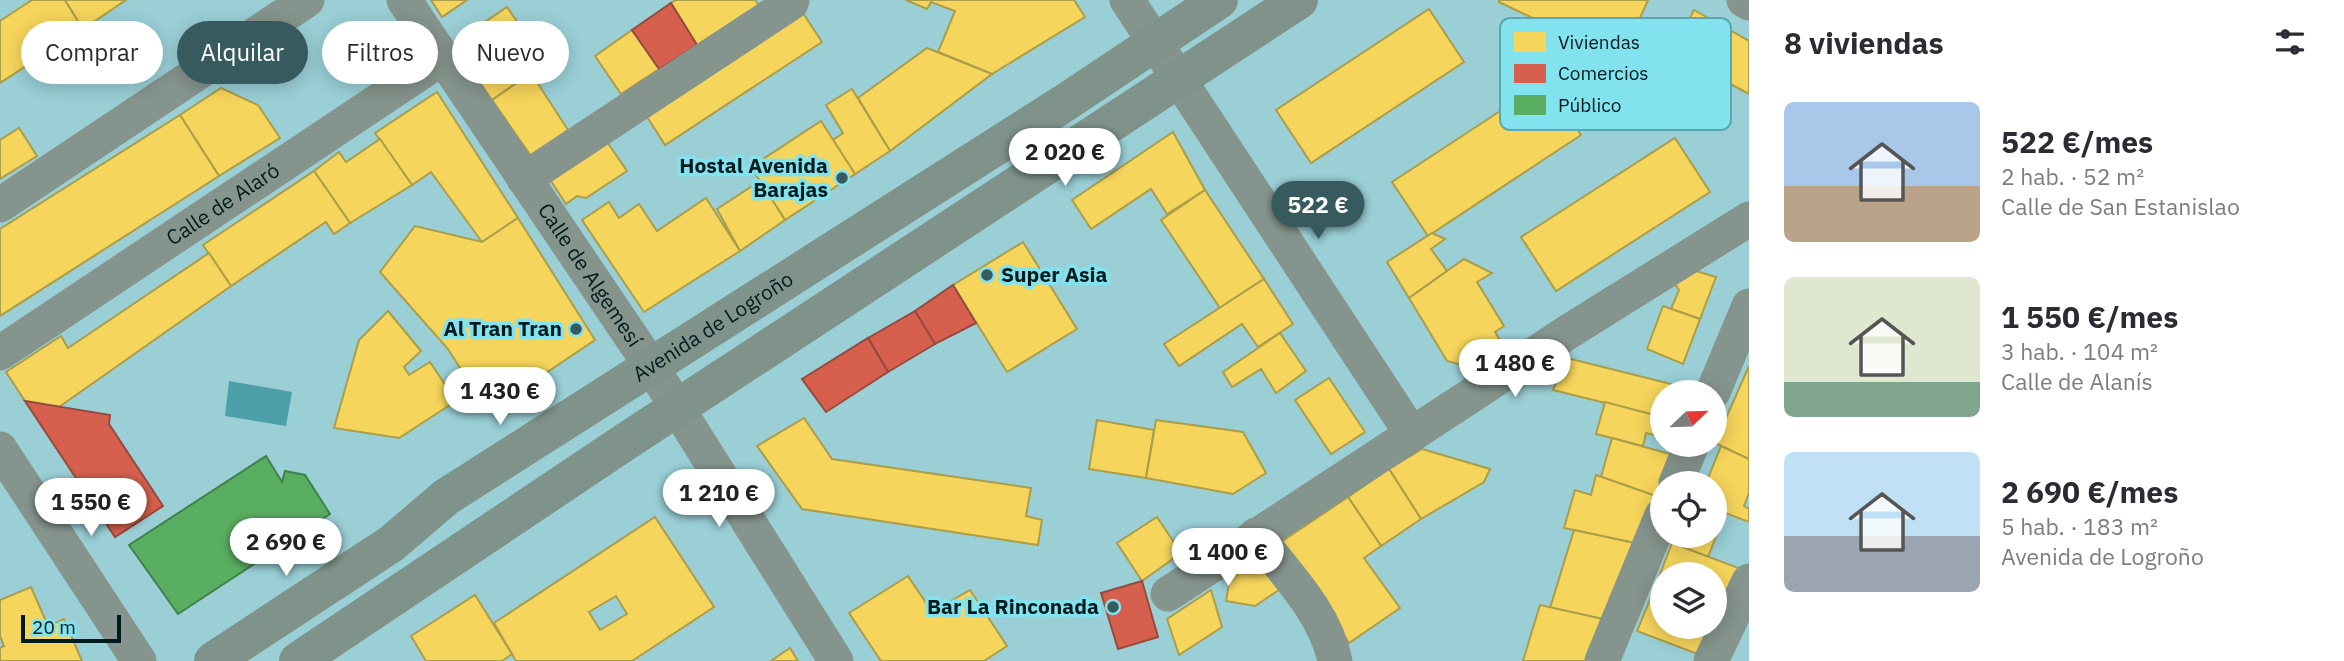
<!DOCTYPE html>
<html lang="es">
<head>
<meta charset="utf-8">
<style>
	body { margin:0; font-family:"IBM Plex Sans",sans-serif; background:#f2f2f3; color:#2b2b33; height:100vh; display:flex; flex-direction:column; font-size:26px; white-space:nowrap }
	* { box-sizing:border-box; margin:0 }
	p { font-size:23px; color:#7c7c81 }
	.icon { flex:none; width:38px; height:38px; fill:none; stroke:currentColor; stroke-width:2; stroke-linecap:round; stroke-linejoin:round }
	.map { position:relative; flex:1; overflow:hidden }
	.side { display:flex; flex-direction:column; background:#fff; width:595px }
	.side>* { flex:none }
	.banner { position:absolute; left:21px; top:21px; width:665px; height:63px; display:flex; gap:14px }
	.needle { width:46px; rotate:67deg }
	.tools { position:absolute; left:1650px; top:380px; display:grid; gap:14px }
	.tools a { display:grid; place-items:center; width:77px; height:77px; border-radius:50%; background:#fff; box-shadow:0 4px 18px #0003; font-size:35px }
	.scale { position:absolute; left:21px; bottom:18px; width:100px; box-sizing:border-box; padding-left:7px; border:4px solid #001b1e; border-top:0; font-size:19px; line-height:24px; white-space:nowrap; color:#001b1e; -webkit-text-stroke:5px #82e3ef; paint-order:stroke }
	.price { position:absolute; translate:-50% -60px; padding:0 16px; border-radius:24px; background:#fff; color:#222; font-size:23px; line-height:46px; filter:drop-shadow(0 2px 4px #0008) }
	.price::after { content:''; position:absolute; left:50%; top:42px; width:21px; height:16px; margin-left:-10px; background:inherit; clip-path:polygon(0 0,100% 0,50% 100%) }
	.price.selected { background:#365a5e; color:#fff }
	ul { padding:0; list-style:none }
	li { display:flex; align-items:center; gap:21px; height:175px; padding:0 35px }
	li span { display:grid; place-items:center; flex:none; width:196px; height:140px; border-radius:10px; color:#555 }
	li>.icon { margin-inline-start:auto }
	span .icon { width:84px; height:84px; fill:#fffc; stroke-width:1 }
	li b { font-size:30px }
	h2 { display:flex; justify-content:space-between; align-items:center; height:84px; padding:0 35px; font-size:30px }
	.tag { padding:0 24px; border-radius:32px; background:#fff; box-shadow:0 4px 18px #0003; font-size:24px; line-height:63px }
	.tag.selected { background:#365a5e; color:#fff }
	main { display:flex; flex:1; min-height:0 }
	.map>svg:first-child { display:block }
	.water { fill:#4da0aa }
	.homes { fill:#f6d55c; stroke:#ac9d49; stroke-width:2; fill-rule:evenodd }
	.shops { fill:#d6604d; stroke:#964b3f; stroke-width:2 }
	.public { fill:#5aae61; stroke:#3f824d; stroke-width:2 }
	.lines { fill:none; stroke-linecap:round; stroke-linejoin:round }
	.street { stroke:#85948c; stroke-width:35 }
	.secondary { stroke:#7f938b; stroke-width:38 }
	.poi-dot { fill:#365a5e; stroke:#82e3ef; stroke-width:2.5 }
	.labels { text-anchor:middle; stroke-width:7; stroke-linejoin:round; paint-order:stroke }
	.poi-label { font-size:21px; font-weight:bold; fill:#001b1e; stroke:#82e3ef; text-anchor:end }
	.street-label { font-size:21px; fill:#001b1e; stroke:#82e3ef }
	.key { fill:#82e3ef; stroke:#5ba7b0; stroke-width:2 }
	.key-label { font-size:19px; fill:#001b1e }
</style>
</head>
<body>
<main>
<div class="map">
<svg width="1749" height="661" viewBox="0 0 1749 661">
	<rect width="100%" height="100%" fill="#9acfd6"/>
	<path class="water" d="M 229,381 L 292,392 L 286,426 L 225,416 Z"/>
	<g class="homes">
		<path d="M 32,0 L 65,0 L 83,29 L 0,83 L 0,21 Z"/>
		<path d="M 65,0 L 126,0 L 83,29 Z"/>
		<path d="M 431,0 L 467,0 L 442,17 Z"/>
		<path d="M 676,0 L 755,0 L 759,5 L 697,45 L 671,3 Z"/>
		<path d="M 906,0 L 1074,0 L 1085,17 L 992,74 L 938,52 L 955,11 L 931,2 L 927,9 Z"/>
		<path d="M 1499,0 L 1648,0 L 1621,60 L 1499,2 Z"/>
		<path d="M 507,7 L 546,63 L 492,100 L 453,44 Z"/>
		<path d="M 1429,9 L 1464,62 L 1311,163 L 1276,110 Z"/>
		<path d="M 801,10 L 822,42 L 665,145 L 644,112 Z"/>
		<path d="M 1694,10 L 1749,41 L 1749,94 L 1672,52 Z"/>
		<path d="M 632,30 L 659,69 L 621,94 L 595,56 Z"/>
		<path d="M 927,48 L 992,74 L 890,151 L 858,98 Z"/>
		<path d="M 531,73 L 568,130 L 531,156 L 492,100 Z"/>
		<path d="M 1546,81 L 1581,135 L 1428,236 L 1392,182 Z"/>
		<path d="M 221,88 L 258,105 L 280,138 L 219,176 L 180,115 Z"/>
		<path d="M 852,89 L 890,151 L 855,174 L 833,140 L 843,133 L 826,105 Z"/>
		<path d="M 437,92 L 518,218 L 482,242 L 431,172 L 412,185 L 375,133 Z"/>
		<path d="M 180,115 L 219,176 L 0,316 L 0,229 Z"/>
		<path d="M 821,121 L 855,174 L 785,220 L 751,167 Z"/>
		<path d="M 19,128 L 37,156 L 0,179 L 0,140 Z"/>
		<path d="M 1173,132 L 1205,190 L 1167,214 L 1151,189 L 1091,229 L 1072,200 Z"/>
		<path d="M 1675,138 L 1710,192 L 1556,291 L 1521,237 Z"/>
		<path d="M 380,139 L 412,185 L 350,223 L 314,171 L 339,152 L 346,162 Z"/>
		<path d="M 605,139 L 627,171 L 586,198 L 577,196 L 566,204 L 549,178 Z"/>
		<path d="M 314,171 L 350,223 L 334,234 L 326,222 L 231,286 L 203,245 Z"/>
		<path d="M 760,181 L 785,220 L 740,251 L 717,209 Z"/>
		<path d="M 1205,190 L 1264,279 L 1220,308 L 1161,220 Z"/>
		<path d="M 706,198 L 740,251 L 644,312 L 582,220 L 609,202 L 619,218 L 639,204 L 657,231 Z"/>
		<path d="M 518,218 L 595,340 L 488,412 L 448,349 L 380,272 L 415,226 L 482,242 Z"/>
		<path d="M 1432,233 L 1445,239 L 1431,249 L 1447,271 L 1409,298 L 1387,262 Z"/>
		<path d="M 1023,242 L 1077,329 L 1007,372 L 953,285 Z"/>
		<path d="M 209,253 L 231,286 L 59,407 L 25,401 L 6,372 L 61,336 L 68,348 Z"/>
		<path d="M 1464,259 L 1492,273 L 1477,282 L 1504,326 L 1495,332 L 1500,340 L 1462,365 L 1447,361 L 1409,298 Z"/>
		<path d="M 1696,271 L 1716,277 L 1700,319 L 1671,309 L 1679,290 L 1675,284 Z"/>
		<path d="M 1264,279 L 1293,324 L 1258,347 L 1242,324 L 1179,366 L 1164,344 Z"/>
		<path d="M 1663,306 L 1700,319 L 1683,364 L 1647,349 Z"/>
		<path d="M 388,311 L 421,351 L 404,367 L 409,375 L 430,362 L 456,401 L 399,438 L 334,428 L 359,340 Z"/>
		<path d="M 1280,333 L 1306,371 L 1276,393 L 1261,369 L 1232,387 L 1223,372 Z"/>
		<path d="M 1567,358 L 1699,391 L 1662,392 L 1662,417 L 1553,390 Z"/>
		<path d="M 1749,366 L 1749,459 L 1715,443 Z"/>
		<path d="M 1329,378 L 1365,432 L 1331,454 L 1295,400 Z"/>
		<path d="M 1605,402 L 1662,417 L 1662,437 L 1646,433 L 1643,446 L 1596,434 Z"/>
		<path d="M 804,418 L 832,459 L 1031,488 L 1026,516 L 1042,520 L 1038,545 L 802,509 L 757,446 Z"/>
		<path d="M 1097,420 L 1154,430 L 1146,478 L 1089,469 Z"/>
		<path d="M 1156,420 L 1243,432 L 1266,473 L 1233,494 L 1146,478 Z"/>
		<path d="M 1612,438 L 1670,454 L 1656,496 L 1601,477 Z"/>
		<path d="M 1721,446 L 1749,459 L 1749,493 L 1744,506 L 1749,509 L 1749,522 L 1715,509 L 1715,483 L 1706,483 Z"/>
		<path d="M 1422,449 L 1490,469 L 1484,482 L 1421,519 L 1389,469 Z"/>
		<path d="M 1389,469 L 1421,519 L 1381,546 L 1348,497 Z"/>
		<path d="M 1596,475 L 1656,496 L 1639,544 L 1564,528 L 1575,490 L 1591,495 Z"/>
		<path d="M 1348,497 L 1381,546 L 1364,558 L 1400,608 L 1349,643 L 1281,542 Z"/>
		<path d="M 1715,509 L 1725,513 L 1708,557 L 1672,543 L 1675,536 L 1715,536 Z"/>
		<path d="M 655,517 L 714,607 L 632,661 L 516,661 L 494,623 ZM 616,596 L 627,614 L 600,630 L 589,612 Z"/>
		<path d="M 1157,517 L 1181,553 L 1142,581 L 1117,543 Z"/>
		<path d="M 1574,530 L 1639,544 L 1612,621 L 1550,608 Z"/>
		<path d="M 1672,543 L 1741,569 L 1723,613 L 1715,611 L 1715,574 L 1662,574 L 1662,593 L 1654,590 Z"/>
		<path d="M 1260,558 L 1282,588 L 1255,606 L 1226,601 L 1230,578 Z"/>
		<path d="M 908,576 L 932,612 L 970,590 L 1007,646 L 984,661 L 881,661 L 849,613 Z"/>
		<path d="M 31,587 L 48,626 L 64,619 L 82,661 L 0,661 L 0,648 L 4,646 L 0,636 L 0,600 Z"/>
		<path d="M 1211,590 L 1222,627 L 1179,655 L 1167,619 Z"/>
		<path d="M 1654,590 L 1662,593 L 1662,626 L 1715,626 L 1715,611 L 1723,613 L 1703,656 L 1637,631 Z"/>
		<path d="M 475,595 L 512,654 L 502,661 L 426,661 L 411,636 Z"/>
		<path d="M 1540,605 L 1612,621 L 1596,661 L 1523,661 Z"/>
		<path d="M 790,648 L 798,661 L 771,661 Z"/>
	</g>
	<g class="shops">
		<path d="M 671,3 L 697,45 L 659,69 L 632,30 Z"/>
		<path d="M 953,285 L 976,323 L 935,344 L 915,311 Z"/>
		<path d="M 915,311 L 935,344 L 888,372 L 868,338 Z"/>
		<path d="M 868,338 L 888,372 L 826,412 L 802,379 Z"/>
		<path d="M 25,401 L 110,415 L 109,424 L 163,506 L 115,537 Z"/>
		<path d="M 1142,581 L 1158,637 L 1118,649 L 1101,593 Z"/>
	</g>
	<path class="public" d="M 266,456 L 282,482 L 285,471 L 305,475 L 330,514 L 178,614 L 129,545 Z"/>
	<g class="lines">
		<g class="street">
			<path id="s1" d="M 404,0 L 651,366 L 836,661"/>
			<path d="M 1127,0 L 1411,433"/>
			<path d="M 1744,0 L 1749,3"/>
			<path d="M 524,179 L 791,3 L 792,0"/>
			<path d="M 0,205 L 307,0"/>
			<path id="s2" d="M 0,353 L 444,57"/>
			<path d="M 1713,392 L 1749,306"/>
			<path d="M 0,449 L 139,661"/>
			<path d="M 1676,483 L 1692,444"/>
			<path d="M 1256,535 C 1286,574 1325,612 1335,661"/>
			<path d="M 1168,594 L 1568,332 L 1749,219"/>
			<path d="M 1602,661 L 1662,515"/>
			<path d="M 1711,661 L 1749,581"/>
		</g>
		<g class="secondary">
			<path id="s3" d="M 213,661 L 391,544 L 446,497 L 1066,102 L 1219,0"/>
			<path d="M 298,661 L 625,442 L 1299,0"/>
		</g>
	</g>
	<g class="poi-dot">
		<circle cx="842" cy="178" r="7"/>
		<circle cx="987" cy="275" r="7"/>
		<circle cx="576" cy="329" r="7"/>
		<circle cx="1113" cy="607" r="7"/>
	</g>
	<g class="labels">
		<g class="poi-label">
			<text x="828" y="173">Hostal Avenida<tspan x="828" dy="24">Barajas</tspan></text>
			<text x="1001" y="282" text-anchor="start">Super Asia</text>
			<text x="562" y="336">Al Tran Tran</text>
			<text x="1099" y="614">Bar La Rinconada</text>
		</g>
		<g class="street-label">
			<text dy="7" stroke="none"><textPath href="#s2" startOffset="268">Calle de Alaró</textPath></text>
			<text dy="7" stroke="none"><textPath href="#s1" startOffset="332">Calle de Algemesí</textPath></text>
			<text dy="7" stroke="none"><textPath href="#s3" startOffset="602">Avenida de Logroño</textPath></text>
		</g>
	</g>
	<rect x="1500" y="18" width="231" height="112" rx="10" class="key"/>
	<rect x="1514" y="32" width="32" height="20" fill="#f6d55c"/>
	<rect x="1514" y="64" width="32" height="19" fill="#d6604d"/>
	<rect x="1514" y="95" width="32" height="20" fill="#5aae61"/>
	<g class="key-label">
		<text x="1558" y="49">Viviendas</text>
		<text x="1558" y="80">Comercios</text>
		<text x="1558" y="112">Público</text>
	</g>
</svg>
<div class="tools">
<a><svg class="needle" viewBox="-14 -14 28 28"><path d="M0-13l5 13h-10z" fill="#e53935"/><path d="M0 13l5-13h-10z" fill="#7c7c81"/></svg></a>
<a><svg class="icon" aria-label="locate" viewBox="0 0 24 24"><circle cx="12" cy="12" r="6"/><path d="M12 2v4M12 18v4M2 12h4M18 12h4"/></svg></a>
<a><svg class="icon" aria-label="layers" viewBox="0 0 24 24"><path d="M12 4l9 5-9 5-9-5zM3 14l9 5 9-5"/></svg></a>
</div>
<div class="scale">20 m</div>
<b class="price" style="left:1065px;top:188px">2 020 €</b>
<b class="price selected" style="left:1318px;top:241px">522 €</b>
<b class="price" style="left:1515px;top:399px">1 480 €</b>
<b class="price" style="left:500px;top:427px">1 430 €</b>
<b class="price" style="left:719px;top:529px">1 210 €</b>
<b class="price" style="left:91px;top:538px">1 550 €</b>
<b class="price" style="left:286px;top:578px">2 690 €</b>
<b class="price" style="left:1228px;top:588px">1 400 €</b>
<div class="banner">
<a class="tag">Comprar</a>
<a class="tag selected">Alquilar</a>
<a class="tag">Filtros</a>
<a class="tag">Nuevo</a>
</div>
</div>
<section class="side">
<h2>8 viviendas<svg class="icon" aria-label="filters" viewBox="0 0 24 24"><path d="M4 7h16M4 17h16"/><circle cx="9" cy="7" r="2"/><circle cx="15" cy="17" r="2"/></svg></h2>
<ul>
<li><span style="background:linear-gradient(#a9c7e8 60%,#b9a48a 0)"><svg class="icon" aria-label="home" viewBox="0 0 24 24"><path d="M3 11l9-7 9 7M6 9v11h12V9"/></svg></span><div><b>522 €/mes</b><p>2 hab. · 52 m²</p><p>Calle de San Estanislao</p></div></li>
<li><span style="background:linear-gradient(#dfe7d0 75%,#7fa58c 0)"><svg class="icon" aria-label="home" viewBox="0 0 24 24"><path d="M3 11l9-7 9 7M6 9v11h12V9"/></svg></span><div><b>1 550 €/mes</b><p>3 hab. · 104 m²</p><p>Calle de Alanís</p></div></li>
<li><span style="background:linear-gradient(#bfe0f5 60%,#9aa5b1 0)"><svg class="icon" aria-label="home" viewBox="0 0 24 24"><path d="M3 11l9-7 9 7M6 9v11h12V9"/></svg></span><div><b>2 690 €/mes</b><p>5 hab. · 183 m²</p><p>Avenida de Logroño</p></div></li>
</ul>
</section>
</main>
</body>
</html>
